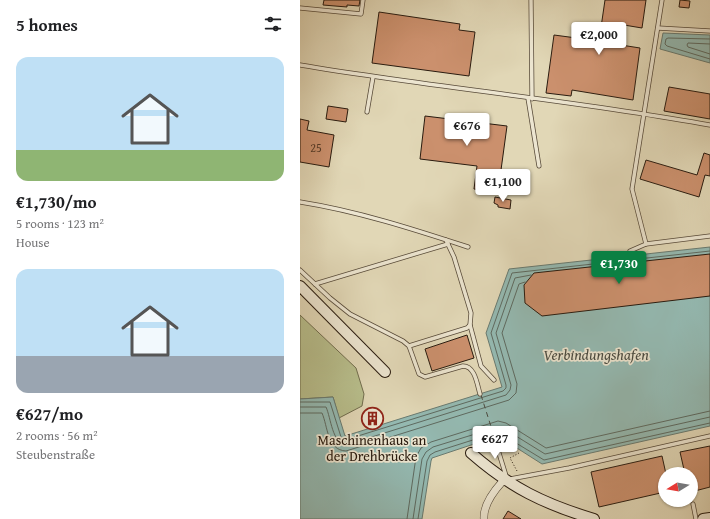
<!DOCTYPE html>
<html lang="en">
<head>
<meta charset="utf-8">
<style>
	body { margin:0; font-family:"Gentium Book Plus",serif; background:#f6f6f6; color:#202124; height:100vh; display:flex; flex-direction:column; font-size:15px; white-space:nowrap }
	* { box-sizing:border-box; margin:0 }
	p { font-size:13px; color:#757577 }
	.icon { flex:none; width:22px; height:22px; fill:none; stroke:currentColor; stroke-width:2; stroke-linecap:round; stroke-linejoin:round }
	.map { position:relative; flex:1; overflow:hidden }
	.drawer { display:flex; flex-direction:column; background:#fff; width:300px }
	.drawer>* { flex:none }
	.needle { width:26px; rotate:259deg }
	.controls { position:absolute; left:358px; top:467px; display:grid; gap:8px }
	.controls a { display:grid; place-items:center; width:40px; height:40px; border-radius:50%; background:#fff; box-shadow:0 1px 3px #0004; font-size:20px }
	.price { position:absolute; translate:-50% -34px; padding:0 9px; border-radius:4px; background:#fff; color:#222; font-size:13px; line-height:26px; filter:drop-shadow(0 1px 2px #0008) }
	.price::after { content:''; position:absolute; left:50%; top:24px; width:12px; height:9px; margin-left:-6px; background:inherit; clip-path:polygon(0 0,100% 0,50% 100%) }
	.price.current { background:#0b8043; color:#fff }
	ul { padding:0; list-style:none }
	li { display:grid; align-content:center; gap:8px; height:212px; padding:0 16px }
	li span { display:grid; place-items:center; height:124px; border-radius:12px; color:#555 }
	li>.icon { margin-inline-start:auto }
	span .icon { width:72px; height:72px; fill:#fffc; stroke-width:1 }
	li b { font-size:17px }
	h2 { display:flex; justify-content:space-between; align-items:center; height:48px; padding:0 16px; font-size:17px }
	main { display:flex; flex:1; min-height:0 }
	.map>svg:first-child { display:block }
	.green { fill:#b7bd8b; stroke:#706c4d }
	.water { fill:#94b9b1; stroke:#697a70 }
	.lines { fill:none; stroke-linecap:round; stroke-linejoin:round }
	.shore { stroke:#5e6a60; stroke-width:1 }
	.ferry { stroke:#494a40; stroke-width:1; stroke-dasharray:5 4; stroke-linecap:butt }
	.building { fill:#cb906d; stroke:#291b0f }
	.lane-casing { stroke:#574a39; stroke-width:5 }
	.street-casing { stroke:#574a39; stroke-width:8 }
	.secondary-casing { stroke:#291b0f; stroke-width:12 }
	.path { stroke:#291b0f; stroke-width:1; stroke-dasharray:1 2; stroke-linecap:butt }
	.lane { stroke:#ece5d0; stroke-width:3.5 }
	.street { stroke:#ece5d0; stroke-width:7 }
	.secondary { stroke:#ece5d0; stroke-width:10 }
	.labels { text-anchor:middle; stroke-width:3.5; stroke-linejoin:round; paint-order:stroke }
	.number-label { font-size:12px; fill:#523826 }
	.poi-label { font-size:14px; fill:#291b0f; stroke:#ece5d0 }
	.water-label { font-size:15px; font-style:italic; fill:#494a40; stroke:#ece5d0 }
</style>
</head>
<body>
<main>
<section class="drawer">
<h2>5 homes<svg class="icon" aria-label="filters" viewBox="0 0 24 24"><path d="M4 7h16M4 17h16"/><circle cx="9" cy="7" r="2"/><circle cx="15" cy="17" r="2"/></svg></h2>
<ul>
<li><span style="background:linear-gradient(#bfe0f5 75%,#8fb573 0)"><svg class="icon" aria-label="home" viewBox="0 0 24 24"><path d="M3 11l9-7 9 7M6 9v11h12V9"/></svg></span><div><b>€1,730/mo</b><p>5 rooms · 123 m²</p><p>House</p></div></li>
<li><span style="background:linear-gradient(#bfe0f5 70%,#9aa5b1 0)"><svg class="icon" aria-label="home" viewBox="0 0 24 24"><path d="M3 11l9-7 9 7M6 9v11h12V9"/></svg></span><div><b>€627/mo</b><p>2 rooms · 56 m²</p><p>Steubenstraße</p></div></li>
</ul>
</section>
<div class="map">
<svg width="410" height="519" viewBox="0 0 410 519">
	<rect width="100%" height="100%" fill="#e1d7b6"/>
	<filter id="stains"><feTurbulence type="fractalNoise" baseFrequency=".005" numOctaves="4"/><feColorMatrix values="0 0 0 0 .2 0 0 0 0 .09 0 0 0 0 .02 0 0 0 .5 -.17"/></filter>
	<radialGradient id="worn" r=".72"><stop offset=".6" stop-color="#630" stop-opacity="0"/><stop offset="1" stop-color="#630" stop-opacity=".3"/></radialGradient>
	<path class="green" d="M 0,315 L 56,368 L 64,394 L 62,406 L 39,418 L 33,397 L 0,399 Z"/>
	<g class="water">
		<path d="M 363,33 L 410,35 L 410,63 L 360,49 Z"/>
		<path d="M 410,247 L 410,426 L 242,464 L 198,436 L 132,458 L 131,461 L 122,519 L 0,519 L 0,399 L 33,397 L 45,436 L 202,387 L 186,333 L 209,269 Z"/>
	</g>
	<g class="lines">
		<g class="shore">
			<path d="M 410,39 L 368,38 L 366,39 L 365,44 L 367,46 L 410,59"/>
			<path d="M 410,44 L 388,43 L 387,45 L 388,47 L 410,54"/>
			<path d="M 0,402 L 30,402 L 41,437 L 45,440 L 203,391 L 206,388 L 206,385 L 191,333 L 212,273 L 410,251"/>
			<path d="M 0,407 L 26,407 C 31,418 32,443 46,445 L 206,395 L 210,390 L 211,385 L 196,333 L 215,278 L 231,275"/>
			<path d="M 0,413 L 22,413 C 28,427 27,450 46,451 L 209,400 L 216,393 L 217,384 L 202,333 L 219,284 L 225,282"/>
			<path d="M 107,519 L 116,457 L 121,448 L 131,442 L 198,421 L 206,423 L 246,448 L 410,411"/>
			<path d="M 113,519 L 122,459 L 126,452 L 133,447 L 198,427 L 203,428 L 245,454 L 410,417"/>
			<path d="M 118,519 L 127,461 L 130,455 L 135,452 L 198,432 L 244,460 L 410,423"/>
		</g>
		<path class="ferry" d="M 181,395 L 194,436"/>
	</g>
	<g class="building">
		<path d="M 24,0 L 60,0 L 59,6 L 47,5 L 47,7 L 23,5 Z"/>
		<path d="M 305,0 L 346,0 L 342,28 L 324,25 L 321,45 L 340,48 L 333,100 L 272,90 L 271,96 L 246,93 L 254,35 L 299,41 Z"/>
		<path d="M 380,0 L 390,1 L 389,8 L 379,7 Z"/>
		<path d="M 79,12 L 160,24 L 159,30 L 175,32 L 169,76 L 72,63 Z"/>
		<path d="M 369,87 L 410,94 L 410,119 L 364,111 Z"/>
		<path d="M 28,106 L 48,109 L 46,122 L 26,119 Z"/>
		<path d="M 125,116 L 207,126 L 198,192 L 174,189 L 177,166 L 120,159 Z"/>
		<path d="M 0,119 L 9,121 L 7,130 L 34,135 L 29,167 L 0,162 Z"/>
		<path d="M 404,153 L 410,155 L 410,176 L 405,175 L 399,197 L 340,179 L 346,160 L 397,175 Z"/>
		<path d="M 195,197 L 211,200 L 210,209 L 198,207 L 198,205 L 194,203 Z"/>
		<path d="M 410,254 L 410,296 L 242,316 L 225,303 L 224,285 L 234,273 Z"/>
		<path d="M 167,335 L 174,358 L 132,371 L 125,349 Z"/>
		<path d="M 75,408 L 78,416 L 76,416 L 77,420 L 69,422 L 67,416 L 71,414 Z"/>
		<path d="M 410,446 L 410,487 L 391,492 L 391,474 L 385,474 L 380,452 Z"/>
		<path d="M 362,456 L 366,474 L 365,492 L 299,507 L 291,472 Z"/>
		<path d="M 208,511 L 221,519 L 203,519 Z"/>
	</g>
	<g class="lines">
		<defs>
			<g id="lane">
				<path d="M 231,0 L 232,99"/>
				<path d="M 0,8 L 61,14 L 63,0"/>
				<path d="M 358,28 L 410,31"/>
				<path d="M 0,65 C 136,88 274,100 410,125"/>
				<path d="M 228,98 L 239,166"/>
				<path d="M 67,112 L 73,77"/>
				<path d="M 0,202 C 57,211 113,229 168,247"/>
				<path d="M 146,240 L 154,257 L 171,313 L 170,325 L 181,366 L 194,380"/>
				<path d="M 346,244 L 410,236"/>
				<path d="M 330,251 L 346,244 L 332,189 L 362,0"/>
				<path d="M 0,270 L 30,298 L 50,314 L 103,341 L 109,346 L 119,374 L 125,377 L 163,366 C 175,366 177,384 180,394"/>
				<path d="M 15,284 L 148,244"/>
				<path d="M 109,346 L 167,328 L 170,325"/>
				<path d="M 194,437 L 207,479"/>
				<path d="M 210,479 L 269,468 L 410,436"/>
				<path d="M 393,504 L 396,519"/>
			</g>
			<path id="street" d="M 184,519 C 183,505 193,492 202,482 L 207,481"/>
			<g id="secondary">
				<path d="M 0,286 L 85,372"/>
				<path d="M 171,453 C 211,488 244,504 294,519"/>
				<path d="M 403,519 L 410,518"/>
			</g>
		</defs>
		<use href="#lane" class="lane-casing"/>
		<use href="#street" class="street-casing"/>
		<use href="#secondary" class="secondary-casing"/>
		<path class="path" d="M 217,471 L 210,458 L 219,453"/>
		<use href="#lane" class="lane"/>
		<use href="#street" class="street"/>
		<use href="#secondary" class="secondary"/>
	</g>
	<defs>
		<symbol id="building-ring" viewBox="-11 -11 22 22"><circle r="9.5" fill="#ece5d0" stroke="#8f2418" stroke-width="1.5"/><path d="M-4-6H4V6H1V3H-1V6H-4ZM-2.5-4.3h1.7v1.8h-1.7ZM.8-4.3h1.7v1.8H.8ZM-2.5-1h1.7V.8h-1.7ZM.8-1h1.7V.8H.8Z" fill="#8f2418"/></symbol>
	</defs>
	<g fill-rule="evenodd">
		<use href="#building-ring" x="60" y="406" width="25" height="25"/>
	</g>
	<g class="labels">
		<g class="number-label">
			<text x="16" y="152">25</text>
		</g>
		<g class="poi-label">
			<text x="72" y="445">Maschinenhaus an<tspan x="72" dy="16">der Drehbrücke</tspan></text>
		</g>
		<g class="water-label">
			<text x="296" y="360">Verbindungshafen</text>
		</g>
	</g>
	<rect width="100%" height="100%" filter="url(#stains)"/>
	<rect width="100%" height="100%" fill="url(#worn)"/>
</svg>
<div class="controls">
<a><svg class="needle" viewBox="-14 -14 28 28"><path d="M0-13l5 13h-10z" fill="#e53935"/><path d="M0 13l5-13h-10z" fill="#757577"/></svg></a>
</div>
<b class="price" style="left:299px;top:56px">€2,000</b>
<b class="price" style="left:167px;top:147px">€676</b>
<b class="price" style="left:203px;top:203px">€1,100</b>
<b class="price current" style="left:319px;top:285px">€1,730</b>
<b class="price" style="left:195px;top:460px">€627</b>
</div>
</main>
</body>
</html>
